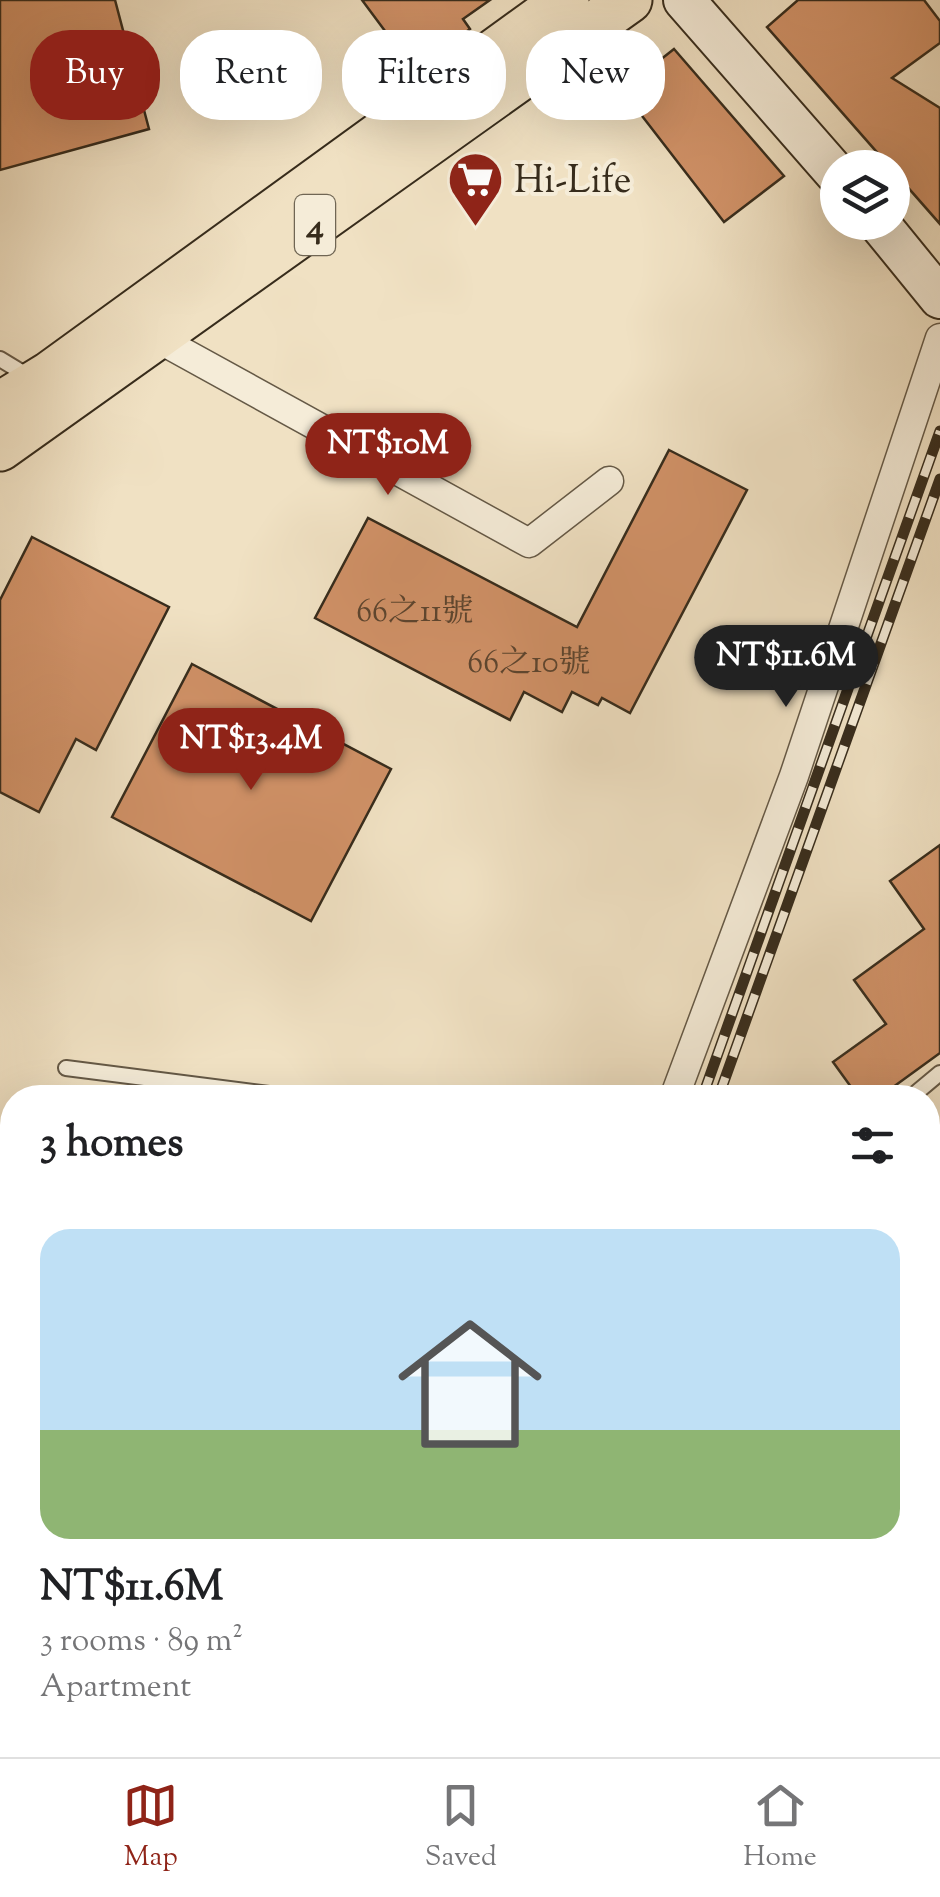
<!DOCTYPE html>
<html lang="en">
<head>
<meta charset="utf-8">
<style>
	body { margin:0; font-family:"Sorts Mill Goudy","Noto Serif TC",serif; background:#f6f6f6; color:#202124; height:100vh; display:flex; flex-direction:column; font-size:38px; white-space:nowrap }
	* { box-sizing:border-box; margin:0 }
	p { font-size:32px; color:#757577 }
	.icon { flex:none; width:55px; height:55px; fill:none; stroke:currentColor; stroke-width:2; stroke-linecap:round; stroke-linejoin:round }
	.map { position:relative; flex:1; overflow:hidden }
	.sheet { position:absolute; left:0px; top:1085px; width:940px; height:672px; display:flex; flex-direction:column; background:#fff; border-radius:40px 40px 0 0; box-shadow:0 10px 40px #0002 }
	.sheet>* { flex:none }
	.hud { position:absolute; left:30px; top:30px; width:880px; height:90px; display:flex; gap:20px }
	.tools { position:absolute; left:820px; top:150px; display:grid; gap:20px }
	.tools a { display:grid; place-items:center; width:90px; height:90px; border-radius:50%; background:#fff; box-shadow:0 10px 40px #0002; font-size:50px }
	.price { position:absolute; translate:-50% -85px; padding:0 22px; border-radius:35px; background:#8f2418; color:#fff; font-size:32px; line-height:65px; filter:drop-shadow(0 2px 5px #0008) }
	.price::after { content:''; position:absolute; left:50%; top:60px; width:30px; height:22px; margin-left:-15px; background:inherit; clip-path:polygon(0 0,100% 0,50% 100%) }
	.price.selected { background:#222; color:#fff }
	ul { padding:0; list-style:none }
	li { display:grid; align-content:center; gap:20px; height:530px; padding:0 40px }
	li span { display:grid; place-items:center; height:310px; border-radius:30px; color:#555 }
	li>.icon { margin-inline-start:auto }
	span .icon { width:180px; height:180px; fill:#fffc; stroke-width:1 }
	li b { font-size:42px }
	h2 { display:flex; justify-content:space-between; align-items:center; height:120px; padding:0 40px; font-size:42px }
	.pill { padding:0 35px; border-radius:40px; background:#fff; box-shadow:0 10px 40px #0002; font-size:35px; line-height:90px }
	.pill.selected { background:#8f2418; color:#fff }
	.tab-bar { display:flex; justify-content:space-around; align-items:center; height:140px; border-top:2px solid #e0e0e0; background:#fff; font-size:28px; color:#757577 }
	.tab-bar a { display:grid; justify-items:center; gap:5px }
	.tab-bar .selected { color:#8f2418 }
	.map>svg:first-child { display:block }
	.water { fill:#9bbeaf; stroke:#738474; stroke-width:2.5 }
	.building { fill:#d09167; stroke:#372c1c; stroke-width:2.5 }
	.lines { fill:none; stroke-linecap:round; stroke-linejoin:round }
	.lane-casing { stroke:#655946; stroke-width:18 }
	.street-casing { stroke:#655946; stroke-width:31 }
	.secondary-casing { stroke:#372c1c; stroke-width:44 }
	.primary-casing { stroke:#372c1c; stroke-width:49 }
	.path { stroke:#372c1c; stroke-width:4; stroke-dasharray:8 5; stroke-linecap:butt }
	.lane { stroke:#f5ecd8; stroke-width:14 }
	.street { stroke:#f5ecd8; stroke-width:28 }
	.secondary { stroke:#f5ecd8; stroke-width:40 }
	.primary { stroke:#f0e1c3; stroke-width:45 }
	.rail-casing { stroke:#372c1c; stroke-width:11 }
	.rail { stroke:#f5ecd8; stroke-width:8; stroke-dasharray:22; stroke-linecap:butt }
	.labels { text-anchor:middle; stroke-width:8; stroke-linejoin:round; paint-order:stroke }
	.number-label { font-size:32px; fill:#5d452f }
	.shield { fill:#f5ecd8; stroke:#706654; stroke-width:2.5 }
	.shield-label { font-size:35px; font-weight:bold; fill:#372c1c }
	.poi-label { font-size:38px; fill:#372c1c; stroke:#f5ecd8; text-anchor:start }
</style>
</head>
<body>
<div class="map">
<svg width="940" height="1757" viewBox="0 0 940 1757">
	<rect width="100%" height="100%" fill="#f0e1c3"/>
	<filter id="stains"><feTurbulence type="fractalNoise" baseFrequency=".002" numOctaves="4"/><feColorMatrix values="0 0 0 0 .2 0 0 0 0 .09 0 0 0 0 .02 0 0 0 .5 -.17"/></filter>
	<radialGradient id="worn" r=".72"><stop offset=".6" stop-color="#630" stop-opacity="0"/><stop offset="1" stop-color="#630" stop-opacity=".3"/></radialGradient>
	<g class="water">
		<path d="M 0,1245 L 12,1257 L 12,1611 L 0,1600 Z"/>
		<path d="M 940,1680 L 940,1757 L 209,1757 L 190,1745 L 928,1745 L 928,1686 Z"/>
	</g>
	<g class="building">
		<path d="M 0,0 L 115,0 L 149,129 L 0,170 Z"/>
		<path d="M 362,0 L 490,0 L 463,19 L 470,29 L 414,70 Z"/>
		<path d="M 798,0 L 924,0 L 940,21 L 940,43 L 892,78 L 940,108 L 940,224 L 767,27 Z"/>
		<path d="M 674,49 L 784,176 L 724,222 L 622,90 Z"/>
		<path d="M 669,450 L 747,490 L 630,713 L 602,698 L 598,705 L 572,692 L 562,712 L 524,692 L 510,720 L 315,618 L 368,518 L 577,627 Z"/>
		<path d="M 32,537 L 169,607 L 96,750 L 76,739 L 39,812 L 0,792 L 0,600 Z"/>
		<path d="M 192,664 L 391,769 L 311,921 L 112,817 Z"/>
		<path d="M 940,845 L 940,1053 L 878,1098 L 859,1098 L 833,1062 L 886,1024 L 854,980 L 924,929 L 890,881 Z"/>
	</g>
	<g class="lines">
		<defs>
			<g id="lane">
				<path d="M 0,359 L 28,376"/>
				<path d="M 66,1068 L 301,1098"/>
				<path d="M 910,1098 L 940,1073"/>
			</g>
			<g id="street">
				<path d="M 157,338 L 529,543 L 609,481"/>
				<path d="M 674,1098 L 794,776 L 940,338"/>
			</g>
			<g id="secondary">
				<path d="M 684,0 L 838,176"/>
				<path d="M 878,222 L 940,298"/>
			</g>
			<g id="primary">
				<path d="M 0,405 L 49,375 L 566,0"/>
				<path d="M 0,448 L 629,0"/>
			</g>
		</defs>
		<use href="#lane" class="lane-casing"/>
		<use href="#street" class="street-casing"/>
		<use href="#secondary" class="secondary-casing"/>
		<use href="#primary" class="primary-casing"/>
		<g class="path">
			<path d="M 0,1161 L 12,1173"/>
			<path d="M 928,1650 L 940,1645"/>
		</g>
		<use href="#lane" class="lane"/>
		<use href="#street" class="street"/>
		<use href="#secondary" class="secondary"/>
		<use href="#primary" class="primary"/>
		<defs>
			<g id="rail">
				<path d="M 702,1098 L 940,431"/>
				<path d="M 718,1098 L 940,479"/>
				<path d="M 438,1757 L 443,1745"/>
				<path d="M 456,1757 L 461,1745"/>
			</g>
		</defs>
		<use href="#rail" class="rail-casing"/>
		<use href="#rail" class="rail"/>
	</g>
	<defs>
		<symbol id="supermarket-pin" viewBox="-11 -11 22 30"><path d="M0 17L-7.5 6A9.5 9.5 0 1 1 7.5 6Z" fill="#8f2418" stroke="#f5ecd8"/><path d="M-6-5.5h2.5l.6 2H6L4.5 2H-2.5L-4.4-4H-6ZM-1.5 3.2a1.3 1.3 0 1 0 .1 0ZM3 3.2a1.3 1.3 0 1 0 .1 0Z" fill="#fff"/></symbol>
	</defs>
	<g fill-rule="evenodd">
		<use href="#supermarket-pin" x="444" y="148" width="63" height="86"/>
	</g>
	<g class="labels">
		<g class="number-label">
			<text x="415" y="621">66之11號</text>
			<text x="529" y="672">66之10號</text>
		</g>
		<rect class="shield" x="295" y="195" width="40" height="60" rx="8"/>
		<g class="shield-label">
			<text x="315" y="237">4</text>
		</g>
		<g class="poi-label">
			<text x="514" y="192">Hi-Life</text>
		</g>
	</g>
	<rect width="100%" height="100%" filter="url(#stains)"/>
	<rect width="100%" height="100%" fill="url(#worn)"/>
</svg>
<div class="tools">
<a><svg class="icon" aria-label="layers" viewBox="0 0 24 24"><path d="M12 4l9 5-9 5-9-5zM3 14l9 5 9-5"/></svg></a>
</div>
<b class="price" style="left:388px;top:498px">NT$10M</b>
<b class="price selected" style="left:786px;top:710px">NT$11.6M</b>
<b class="price" style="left:251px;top:793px">NT$13.4M</b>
<div class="hud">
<a class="pill selected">Buy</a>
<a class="pill">Rent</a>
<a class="pill">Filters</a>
<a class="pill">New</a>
</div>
<section class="sheet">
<h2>3 homes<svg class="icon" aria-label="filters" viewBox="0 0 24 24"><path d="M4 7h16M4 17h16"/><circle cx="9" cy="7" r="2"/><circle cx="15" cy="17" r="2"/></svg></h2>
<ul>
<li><span style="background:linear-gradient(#bfe0f5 65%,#8fb573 0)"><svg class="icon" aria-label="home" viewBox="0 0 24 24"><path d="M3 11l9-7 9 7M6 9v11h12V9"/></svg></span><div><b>NT$11.6M</b><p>3 rooms · 89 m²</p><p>Apartment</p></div></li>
</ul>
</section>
</div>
<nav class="tab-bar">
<a class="selected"><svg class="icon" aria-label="map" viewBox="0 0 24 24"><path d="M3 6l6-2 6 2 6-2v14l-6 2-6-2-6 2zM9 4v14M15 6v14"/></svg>Map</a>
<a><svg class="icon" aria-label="saved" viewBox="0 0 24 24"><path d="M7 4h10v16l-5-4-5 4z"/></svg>Saved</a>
<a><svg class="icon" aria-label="home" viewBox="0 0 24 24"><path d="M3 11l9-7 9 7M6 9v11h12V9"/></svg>Home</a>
</nav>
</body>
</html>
